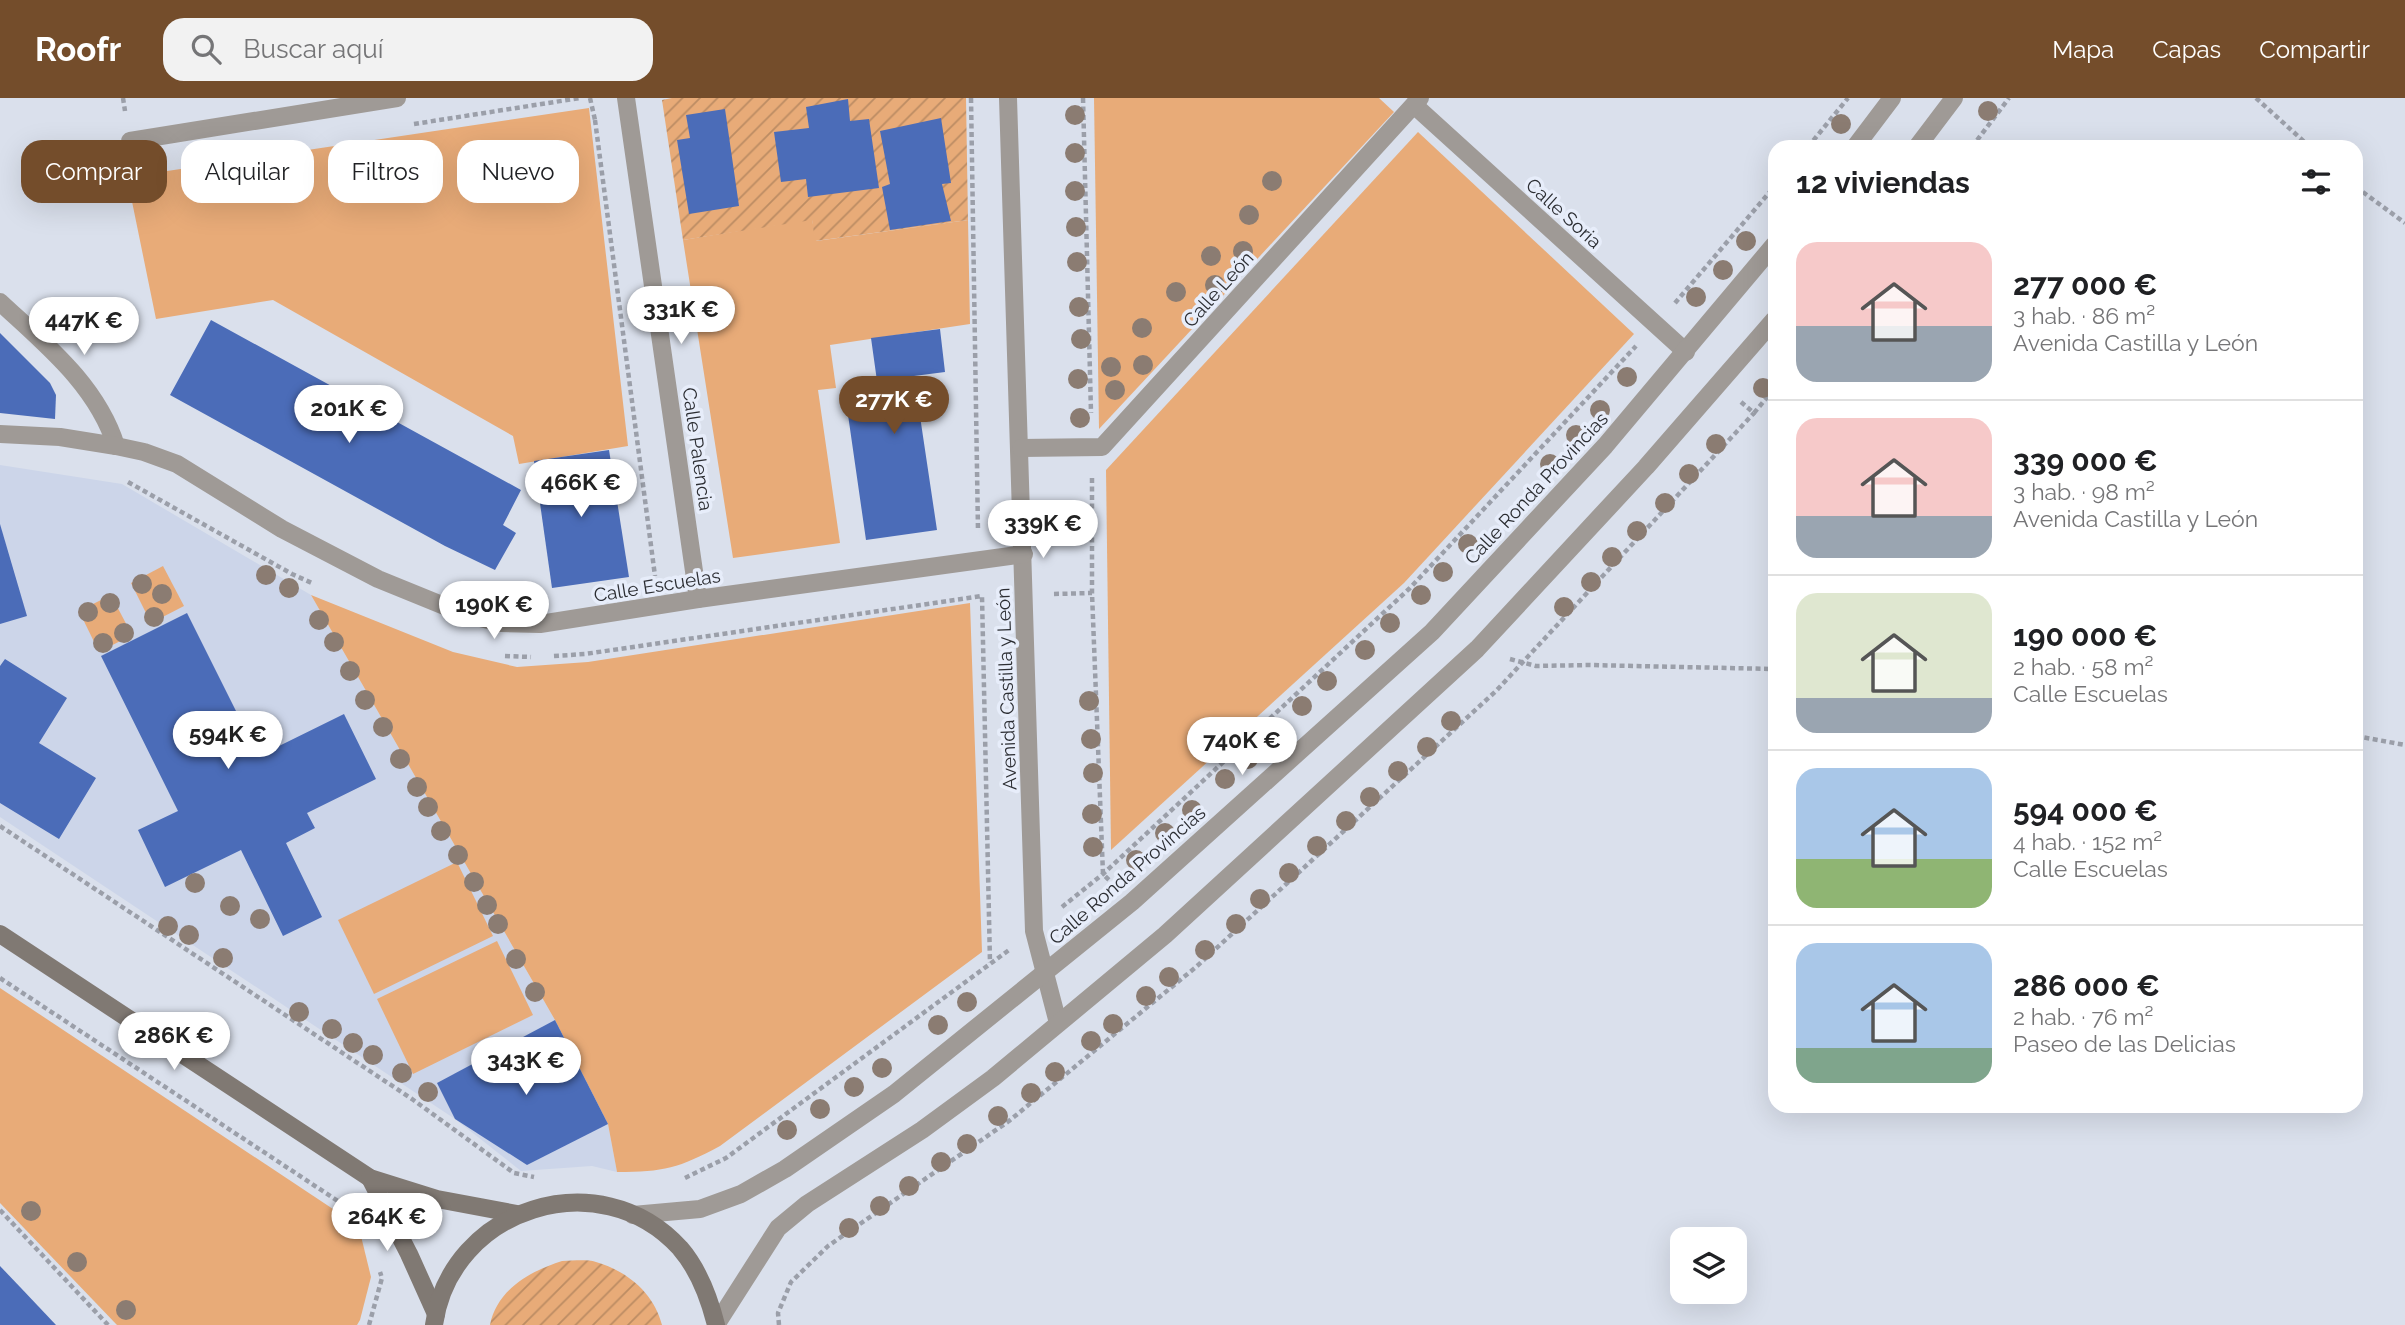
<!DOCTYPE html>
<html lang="es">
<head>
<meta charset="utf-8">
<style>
	body { margin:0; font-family:Raleway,sans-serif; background:#f2f2f2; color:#202124; height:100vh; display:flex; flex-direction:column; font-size:26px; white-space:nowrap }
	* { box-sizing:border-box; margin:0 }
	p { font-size:23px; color:#757577 }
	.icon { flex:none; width:38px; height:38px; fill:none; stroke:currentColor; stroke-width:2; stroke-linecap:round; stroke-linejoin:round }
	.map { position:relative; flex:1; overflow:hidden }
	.panel { position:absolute; left:1768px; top:42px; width:595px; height:973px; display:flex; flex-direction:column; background:#fff; border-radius:21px; box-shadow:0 7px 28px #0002 }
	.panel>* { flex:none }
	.guide { position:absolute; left:21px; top:42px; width:665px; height:63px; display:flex; gap:14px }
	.tools { position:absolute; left:1670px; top:1129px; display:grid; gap:14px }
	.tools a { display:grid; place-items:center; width:77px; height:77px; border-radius:14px; background:#fff; box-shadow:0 7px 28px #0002; font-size:35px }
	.price { position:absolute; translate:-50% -60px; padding:0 16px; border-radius:24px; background:#fff; color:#222; font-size:23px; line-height:46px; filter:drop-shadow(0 2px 4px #0008) }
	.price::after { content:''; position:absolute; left:50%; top:42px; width:21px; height:16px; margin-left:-10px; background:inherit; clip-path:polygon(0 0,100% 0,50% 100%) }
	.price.on { background:#744d2b; color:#fff }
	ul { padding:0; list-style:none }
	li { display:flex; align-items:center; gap:21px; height:175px; padding:0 28px }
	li+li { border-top:2px solid #e0e0e0 }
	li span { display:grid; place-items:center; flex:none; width:196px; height:140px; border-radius:21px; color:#555 }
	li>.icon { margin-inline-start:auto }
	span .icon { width:84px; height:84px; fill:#fffc; stroke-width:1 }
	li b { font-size:30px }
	h2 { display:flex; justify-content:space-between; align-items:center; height:84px; padding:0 28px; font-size:30px }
	.tag { padding:0 24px; border-radius:21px; background:#fff; box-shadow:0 7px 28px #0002; font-size:24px; line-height:63px }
	.tag.on { background:#744d2b; color:#fff }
	header { display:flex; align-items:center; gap:42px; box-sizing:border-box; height:98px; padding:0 35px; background:#744d2b; color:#fff }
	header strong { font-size:33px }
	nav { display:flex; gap:38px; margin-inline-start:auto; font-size:24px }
	.search { width:490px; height:63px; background:#f2f2f2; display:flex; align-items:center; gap:18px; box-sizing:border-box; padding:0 24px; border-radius:21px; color:#757577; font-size:26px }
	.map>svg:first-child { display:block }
	.built { fill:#ccd5e9 }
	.green { fill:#e8ab78 }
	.garden { fill:url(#garden-furrows) }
	.building { fill:#4b6cb8 }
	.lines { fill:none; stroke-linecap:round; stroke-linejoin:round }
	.path { stroke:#9b9fa9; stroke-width:4.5; stroke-dasharray:5 3.5; stroke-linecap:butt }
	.street { stroke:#9f9a96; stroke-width:18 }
	.secondary { stroke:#807973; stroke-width:18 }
	.tree { fill:#8b7c72 }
	.labels { text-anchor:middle; stroke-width:7; stroke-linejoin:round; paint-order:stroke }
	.street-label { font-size:19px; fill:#2c2e33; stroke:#e7edfa }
</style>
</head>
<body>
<header>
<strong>Roofr</strong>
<div class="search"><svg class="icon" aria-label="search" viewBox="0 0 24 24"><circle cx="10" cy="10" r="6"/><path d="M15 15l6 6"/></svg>Buscar aquí</div>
<nav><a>Mapa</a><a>Capas</a><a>Compartir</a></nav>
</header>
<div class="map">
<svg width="2405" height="1227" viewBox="0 0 2405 1227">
	<defs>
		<pattern id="garden-furrows" width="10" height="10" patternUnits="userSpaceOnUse" patternTransform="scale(1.75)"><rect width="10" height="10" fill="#e8ab78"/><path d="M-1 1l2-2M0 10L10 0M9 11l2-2" fill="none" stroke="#bc8c63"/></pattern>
	</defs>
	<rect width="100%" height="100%" fill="#dae0ec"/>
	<path class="built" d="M 0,367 L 122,386 L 311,497 L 555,922 L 608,1026 L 617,1074 L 592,1068 L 521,1073 L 455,1021 L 0,719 Z"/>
	<g class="green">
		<path d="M 1094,0 L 1379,0 L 1394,14 L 1099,331 Z"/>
		<path d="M 589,10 L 628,348 L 519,366 L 513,338 L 273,202 L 156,221 L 127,79 Z"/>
		<path d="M 1418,34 L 1634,236 L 1404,485 L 1111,752 L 1106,372 Z"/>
		<path d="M 812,121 L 816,143 L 968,122 L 970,226 L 830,247 L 836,290 L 818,292 L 840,445 L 733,460 L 683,142 Z"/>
		<path d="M 163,468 L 184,508 L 151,525 L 131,485 Z"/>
		<path d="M 111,497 L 132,537 L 99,554 L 79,513 Z"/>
		<path d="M 311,497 L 453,554 L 517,569 L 588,564 L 970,505 L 982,854 L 720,1048 C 679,1070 664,1074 617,1074 L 608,1026 L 555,922 Z"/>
		<path d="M 457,764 L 493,838 L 374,896 L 338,822 Z"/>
		<path d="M 497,843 L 533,917 L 413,976 L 377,901 Z"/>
		<path d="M 0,890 L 348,1121 L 361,1138 L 371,1179 L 360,1222 L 357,1227 L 117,1227 L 0,1105 Z"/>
	</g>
	<g class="garden">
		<path d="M 672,0 L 966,0 L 968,122 L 815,143 L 812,122 L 683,142 L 662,2 Z"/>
		<path d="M 562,1163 C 573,1163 586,1161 596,1164 C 627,1173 654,1195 662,1227 L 490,1227 C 497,1191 531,1173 562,1163 Z"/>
	</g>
	<g class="building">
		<path d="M 848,1 L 850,23 L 869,21 L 879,90 L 808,99 L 806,81 L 781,84 L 774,34 L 809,30 L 806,9 Z"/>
		<path d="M 725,11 L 739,108 L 689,116 L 677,42 L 690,40 L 686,17 Z"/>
		<path d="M 941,20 L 951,85 L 942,86 L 951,123 L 890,132 L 882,89 L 890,86 L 880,33 Z"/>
		<path d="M 211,222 L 521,392 L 503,427 L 516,435 L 495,472 L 445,448 L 170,297 Z"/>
		<path d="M 940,231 L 945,274 L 914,278 L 937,432 L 866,442 L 844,289 L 877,283 L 871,240 Z"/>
		<path d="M 0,235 L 50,285 L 56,297 L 55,321 L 0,315 Z"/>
		<path d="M 609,352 L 629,479 L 552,490 L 534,363 Z"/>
		<path d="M 0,426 L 27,518 L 0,526 Z"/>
		<path d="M 187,515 L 250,641 L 269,632 L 277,649 L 344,616 L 376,681 L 307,715 L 315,730 L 286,745 L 322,819 L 283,838 L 241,752 L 165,789 L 138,732 L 178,713 L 101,558 Z"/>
		<path d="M 5,561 L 67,600 L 39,645 L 96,680 L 59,741 L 0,705 L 0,568 Z"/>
		<path d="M 555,922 L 608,1026 L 527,1067 L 455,1021 L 437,985 Z"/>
		<path d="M 0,1168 L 21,1190 L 56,1227 L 0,1227 Z"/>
	</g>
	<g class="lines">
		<g class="path">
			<path d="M 123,0 L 125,13"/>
			<path d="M 590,0 L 595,22"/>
			<path d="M 971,0 L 978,433"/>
			<path d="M 1083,0 L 1091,315"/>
			<path d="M 2256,0 L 2310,49"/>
			<path d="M 595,22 L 655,478"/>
			<path d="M 414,26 L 580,0"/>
			<path d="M 1808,49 L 1848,0"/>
			<path d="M 1972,49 L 2009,0"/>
			<path d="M 2356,89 L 2405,125"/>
			<path d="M 1675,205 L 1774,89"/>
			<path d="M 1741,304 L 1754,315 L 1774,291"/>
			<path d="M 1092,380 L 1092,495 L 1103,776 L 1111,784"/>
			<path d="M 128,384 L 292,476 L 314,486"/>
			<path d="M 1054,496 L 1092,495"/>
			<path d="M 505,558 L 531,559"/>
			<path d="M 554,558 L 585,556 L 982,498 L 990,865"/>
			<path d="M 1510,561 L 1536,568 L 1589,567 L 1774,571"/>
			<path d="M 2356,638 L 2405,647"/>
			<path d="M 0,728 L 412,1001 L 514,1075 L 534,1079"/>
			<path d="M 1062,809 L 1103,776 L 1410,490 L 1636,248"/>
			<path d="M 0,880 L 350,1111"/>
			<path d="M 685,1080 L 726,1060 L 1009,852"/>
			<path d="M 0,1112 L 108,1227"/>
			<path d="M 369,1227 L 382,1180 L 380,1174"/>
			<path d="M 779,1227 L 778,1215 L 791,1184 L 828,1148 L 1009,1023 L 1196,869 L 1496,593 L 1754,315"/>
		</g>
		<g class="street">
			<path d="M 626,0 L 698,501"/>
			<path d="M 1008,0 L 1034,833 L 1058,925"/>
			<path d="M 1414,7 L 1686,254"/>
			<path d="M 130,43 L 397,0"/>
			<path d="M 1855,49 L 1892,0"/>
			<path d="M 1917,49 L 1954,0"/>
			<path d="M 0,204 C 45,246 97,287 116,348"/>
			<path d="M 0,336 L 60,339 L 116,348 L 144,354 L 177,366 L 282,431 L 378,481 L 464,516 L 501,525 L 540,526 L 698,501 L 1024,456"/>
			<path d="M 1021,350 L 1102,349 L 1420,0"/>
			<path d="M 633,1117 L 700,1111 L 741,1096 L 785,1071 L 894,996 L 1132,804 L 1432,534 L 1605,348 L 1774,147"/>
			<path d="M 716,1227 L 778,1130 L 807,1106 L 922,1032 L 993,980 L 1165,837 L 1477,551 L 1646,369 L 1774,222"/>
		</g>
		<g class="secondary">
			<path d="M 0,836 L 370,1080 L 437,1101 L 517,1116"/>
			<path d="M 370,1080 L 409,1156 L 436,1216"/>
			<path d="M 434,1227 C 450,1110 600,1062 680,1150 C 699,1172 709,1199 716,1227"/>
		</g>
	</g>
	<g class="tree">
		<circle cx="1988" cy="13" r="10"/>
		<circle cx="1075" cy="17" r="10"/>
		<circle cx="1841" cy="26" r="10"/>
		<circle cx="1075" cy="55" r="10"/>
		<circle cx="1272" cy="83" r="10"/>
		<circle cx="1075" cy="93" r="10"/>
		<circle cx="1249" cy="117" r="10"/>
		<circle cx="1076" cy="129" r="10"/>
		<circle cx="1746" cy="143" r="10"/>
		<circle cx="1243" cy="153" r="10"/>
		<circle cx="1211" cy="158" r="10"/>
		<circle cx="1077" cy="164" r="10"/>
		<circle cx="1723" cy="172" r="10"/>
		<circle cx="1215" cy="187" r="10"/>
		<circle cx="1176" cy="194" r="10"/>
		<circle cx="1696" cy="199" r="10"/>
		<circle cx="1079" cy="209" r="10"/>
		<circle cx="1142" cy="230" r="10"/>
		<circle cx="1081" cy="241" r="10"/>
		<circle cx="1143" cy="267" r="10"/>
		<circle cx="1111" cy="269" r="10"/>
		<circle cx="1627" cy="279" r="10"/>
		<circle cx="1078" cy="281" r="10"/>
		<circle cx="1763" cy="290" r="10"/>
		<circle cx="1115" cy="292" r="10"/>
		<circle cx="1600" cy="312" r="10"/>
		<circle cx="1080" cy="320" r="10"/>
		<circle cx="1576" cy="337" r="10"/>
		<circle cx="1716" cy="346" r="10"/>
		<circle cx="1550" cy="366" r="10"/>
		<circle cx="1689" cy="376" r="10"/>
		<circle cx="1665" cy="405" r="10"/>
		<circle cx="1637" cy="433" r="10"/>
		<circle cx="1468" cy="446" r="10"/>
		<circle cx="1612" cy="459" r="10"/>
		<circle cx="1443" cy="474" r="10"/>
		<circle cx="266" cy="477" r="10"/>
		<circle cx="1591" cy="484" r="10"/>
		<circle cx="142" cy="486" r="10"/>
		<circle cx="289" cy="490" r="10"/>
		<circle cx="162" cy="496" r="10"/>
		<circle cx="1421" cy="497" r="10"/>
		<circle cx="110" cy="505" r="10"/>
		<circle cx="1564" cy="509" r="10"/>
		<circle cx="88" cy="514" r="10"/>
		<circle cx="154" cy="519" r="10"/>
		<circle cx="319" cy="522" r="10"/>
		<circle cx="1390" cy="525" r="10"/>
		<circle cx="124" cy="535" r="10"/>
		<circle cx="334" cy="544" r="10"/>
		<circle cx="103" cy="545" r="10"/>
		<circle cx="1365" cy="552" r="10"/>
		<circle cx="350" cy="573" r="10"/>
		<circle cx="1327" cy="583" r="10"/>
		<circle cx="365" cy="602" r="10"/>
		<circle cx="1089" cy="603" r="10"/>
		<circle cx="1302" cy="608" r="10"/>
		<circle cx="1451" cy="623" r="10"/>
		<circle cx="383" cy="629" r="10"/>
		<circle cx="1279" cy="632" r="10"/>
		<circle cx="1091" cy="641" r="10"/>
		<circle cx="1427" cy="649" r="10"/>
		<circle cx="400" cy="661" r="10"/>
		<circle cx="1248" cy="661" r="10"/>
		<circle cx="1398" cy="673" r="10"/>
		<circle cx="1093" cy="675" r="10"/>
		<circle cx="1225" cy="681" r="10"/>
		<circle cx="417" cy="689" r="10"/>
		<circle cx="1370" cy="699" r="10"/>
		<circle cx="428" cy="709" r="10"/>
		<circle cx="1192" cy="712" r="10"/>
		<circle cx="1092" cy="716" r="10"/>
		<circle cx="1346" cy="723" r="10"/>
		<circle cx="441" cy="733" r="10"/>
		<circle cx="1165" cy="735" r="10"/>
		<circle cx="1317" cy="748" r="10"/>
		<circle cx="1093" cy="749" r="10"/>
		<circle cx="458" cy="757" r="10"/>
		<circle cx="1136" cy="762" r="10"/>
		<circle cx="1289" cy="775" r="10"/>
		<circle cx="474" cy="784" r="10"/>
		<circle cx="195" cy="785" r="10"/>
		<circle cx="1260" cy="801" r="10"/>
		<circle cx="487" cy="807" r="10"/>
		<circle cx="230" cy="808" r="10"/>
		<circle cx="260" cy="821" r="10"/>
		<circle cx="498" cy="826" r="10"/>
		<circle cx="1236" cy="826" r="10"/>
		<circle cx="168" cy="828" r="10"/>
		<circle cx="189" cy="837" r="10"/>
		<circle cx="1205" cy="852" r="10"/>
		<circle cx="223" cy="860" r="10"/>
		<circle cx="516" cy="861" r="10"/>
		<circle cx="1169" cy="879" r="10"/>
		<circle cx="535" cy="894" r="10"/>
		<circle cx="1146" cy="898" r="10"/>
		<circle cx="967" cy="904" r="10"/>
		<circle cx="299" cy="914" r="10"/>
		<circle cx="1113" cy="926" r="10"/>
		<circle cx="938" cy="927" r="10"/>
		<circle cx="332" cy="931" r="10"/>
		<circle cx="1091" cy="943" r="10"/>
		<circle cx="353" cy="945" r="10"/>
		<circle cx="373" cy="957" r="10"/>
		<circle cx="882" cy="970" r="10"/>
		<circle cx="1055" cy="974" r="10"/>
		<circle cx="402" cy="975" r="10"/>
		<circle cx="854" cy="989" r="10"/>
		<circle cx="428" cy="994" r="10"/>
		<circle cx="1031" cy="995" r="10"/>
		<circle cx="820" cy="1011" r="10"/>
		<circle cx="998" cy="1018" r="10"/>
		<circle cx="787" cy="1032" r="10"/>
		<circle cx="967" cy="1046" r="10"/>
		<circle cx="941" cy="1064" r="10"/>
		<circle cx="909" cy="1088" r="10"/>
		<circle cx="880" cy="1108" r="10"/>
		<circle cx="31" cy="1113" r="10"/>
		<circle cx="849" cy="1130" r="10"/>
		<circle cx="77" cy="1164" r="10"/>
		<circle cx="126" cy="1212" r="10"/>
	</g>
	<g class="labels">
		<g class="street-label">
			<text transform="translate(1564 115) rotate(42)" y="7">Calle Soria</text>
			<text transform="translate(1218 191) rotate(-48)" y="7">Calle León</text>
			<text transform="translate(698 351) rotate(82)" y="7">Calle Palencia</text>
			<text transform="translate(1536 390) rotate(-47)" y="7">Calle Ronda Provincias</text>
			<text transform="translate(657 487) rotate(-9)" y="7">Calle Escuelas</text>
			<text transform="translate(1006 591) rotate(-92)" y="7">Avenida Castilla y León</text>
			<text transform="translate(1127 777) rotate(-41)" y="7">Calle Ronda Provincias</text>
		</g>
	</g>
</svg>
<div class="tools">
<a><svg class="icon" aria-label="layers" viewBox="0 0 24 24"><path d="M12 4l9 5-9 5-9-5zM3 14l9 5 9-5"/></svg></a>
</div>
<b class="price" style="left:681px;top:248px">331K €</b>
<b class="price" style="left:84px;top:259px">447K €</b>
<b class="price on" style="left:894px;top:338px">277K €</b>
<b class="price" style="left:349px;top:347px">201K €</b>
<b class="price" style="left:581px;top:421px">466K €</b>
<b class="price" style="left:1043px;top:462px">339K €</b>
<b class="price" style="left:494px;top:543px">190K €</b>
<b class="price" style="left:228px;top:673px">594K €</b>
<b class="price" style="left:1242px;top:679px">740K €</b>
<b class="price" style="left:174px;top:974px">286K €</b>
<b class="price" style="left:526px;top:999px">343K €</b>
<b class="price" style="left:387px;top:1155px">264K €</b>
<div class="guide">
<a class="tag on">Comprar</a>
<a class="tag">Alquilar</a>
<a class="tag">Filtros</a>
<a class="tag">Nuevo</a>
</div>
<section class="panel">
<h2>12 viviendas<svg class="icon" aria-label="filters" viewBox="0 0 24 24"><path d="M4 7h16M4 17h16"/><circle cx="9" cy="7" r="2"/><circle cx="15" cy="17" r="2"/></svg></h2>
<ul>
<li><span style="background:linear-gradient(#f6c9c9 60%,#9aa5b1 0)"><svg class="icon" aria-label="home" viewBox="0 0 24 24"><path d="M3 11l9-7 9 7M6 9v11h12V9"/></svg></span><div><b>277 000 €</b><p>3 hab. · 86 m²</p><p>Avenida Castilla y León</p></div></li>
<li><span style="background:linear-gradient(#f6c9c9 70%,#9aa5b1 0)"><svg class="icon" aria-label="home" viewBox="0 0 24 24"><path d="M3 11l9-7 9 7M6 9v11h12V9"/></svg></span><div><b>339 000 €</b><p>3 hab. · 98 m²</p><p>Avenida Castilla y León</p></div></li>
<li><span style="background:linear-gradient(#dfe7d0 75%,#9aa5b1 0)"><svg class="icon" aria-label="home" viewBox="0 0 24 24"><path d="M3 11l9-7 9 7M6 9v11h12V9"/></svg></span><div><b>190 000 €</b><p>2 hab. · 58 m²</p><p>Calle Escuelas</p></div></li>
<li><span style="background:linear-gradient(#a9c7e8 65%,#8fb573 0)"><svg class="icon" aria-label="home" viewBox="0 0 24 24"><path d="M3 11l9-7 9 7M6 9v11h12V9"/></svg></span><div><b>594 000 €</b><p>4 hab. · 152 m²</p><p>Calle Escuelas</p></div></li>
<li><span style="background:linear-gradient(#a9c7e8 75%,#7fa58c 0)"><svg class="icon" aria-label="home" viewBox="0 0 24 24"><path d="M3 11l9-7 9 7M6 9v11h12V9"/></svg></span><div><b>286 000 €</b><p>2 hab. · 76 m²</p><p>Paseo de las Delicias</p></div></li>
</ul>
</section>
</div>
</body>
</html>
